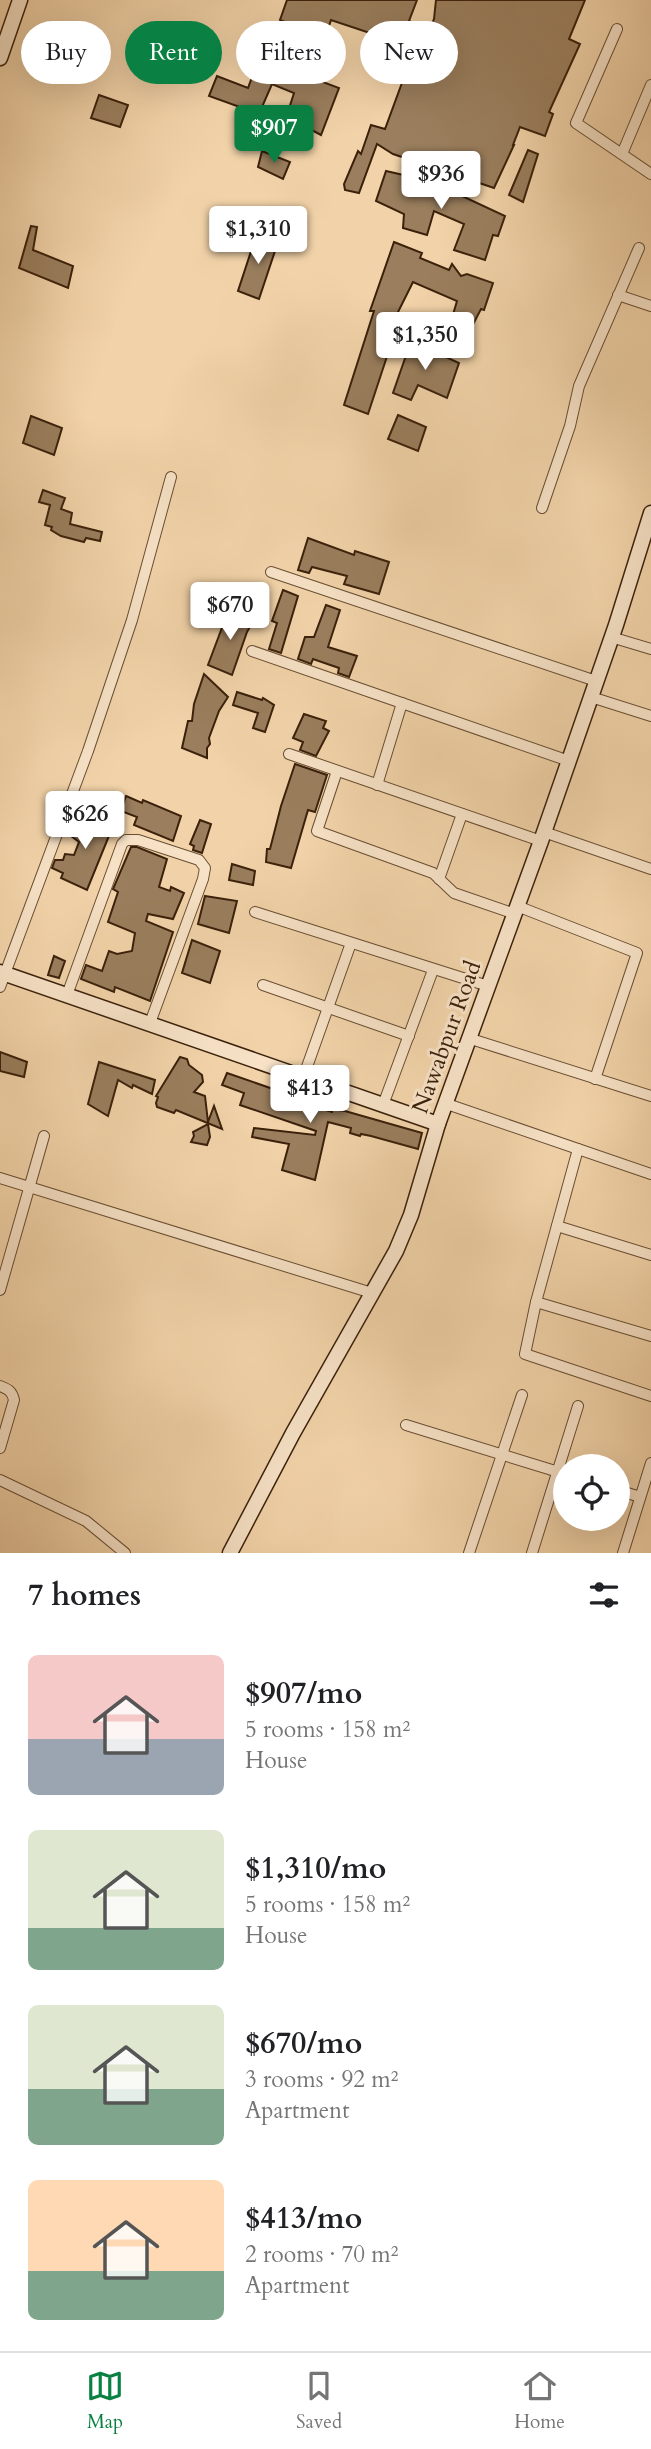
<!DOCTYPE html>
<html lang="en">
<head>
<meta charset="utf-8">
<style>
	body { margin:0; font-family:Cardo,serif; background:#f2f2f2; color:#202124; height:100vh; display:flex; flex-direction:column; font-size:26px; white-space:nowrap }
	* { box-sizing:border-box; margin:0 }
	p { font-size:23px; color:#757577 }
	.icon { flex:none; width:38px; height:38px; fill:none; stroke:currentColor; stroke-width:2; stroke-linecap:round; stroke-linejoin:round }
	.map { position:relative; height:1553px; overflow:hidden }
	.drawer { display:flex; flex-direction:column; background:#fff; flex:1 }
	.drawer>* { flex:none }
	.top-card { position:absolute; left:21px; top:21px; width:609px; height:63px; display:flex; gap:14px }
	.fabs { position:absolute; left:553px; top:1454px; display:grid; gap:14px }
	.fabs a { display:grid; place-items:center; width:77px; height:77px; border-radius:50%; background:#fff; box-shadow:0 7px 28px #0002; font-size:35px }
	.price { position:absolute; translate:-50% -60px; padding:0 16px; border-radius:7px; background:#fff; color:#222; font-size:23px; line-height:46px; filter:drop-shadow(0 2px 4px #0008) }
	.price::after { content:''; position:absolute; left:50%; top:42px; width:21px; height:16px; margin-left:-10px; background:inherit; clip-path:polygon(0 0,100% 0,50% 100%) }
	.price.on { background:#0b8043; color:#fff }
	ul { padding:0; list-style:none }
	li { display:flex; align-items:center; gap:21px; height:175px; padding:0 28px }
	li span { display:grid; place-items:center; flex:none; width:196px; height:140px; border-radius:10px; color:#555 }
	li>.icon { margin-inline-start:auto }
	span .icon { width:84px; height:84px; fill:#fffc; stroke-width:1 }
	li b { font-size:30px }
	h2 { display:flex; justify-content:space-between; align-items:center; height:84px; padding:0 28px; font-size:30px }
	.tag { padding:0 24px; border-radius:32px; background:#fff; box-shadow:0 7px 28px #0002; font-size:24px; line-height:63px }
	.tag.on { background:#0b8043; color:#fff }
	.dock { display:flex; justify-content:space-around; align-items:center; height:98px; border-top:2px solid #e0e0e0; background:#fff; font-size:19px; color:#757577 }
	.dock a { display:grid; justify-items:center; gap:4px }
	.dock .on { color:#0b8043 }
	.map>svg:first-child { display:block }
	.building { fill:#9a7e5d; stroke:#3b210b; stroke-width:2 }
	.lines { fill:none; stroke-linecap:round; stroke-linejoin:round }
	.street-casing { stroke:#694e32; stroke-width:12 }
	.secondary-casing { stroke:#3b210b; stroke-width:17 }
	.street { stroke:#f7e2c7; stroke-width:10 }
	.secondary { stroke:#f7e2c7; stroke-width:14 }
	.labels { text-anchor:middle; stroke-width:6; stroke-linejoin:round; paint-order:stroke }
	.street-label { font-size:23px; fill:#3b210b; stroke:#f7e2c7 }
</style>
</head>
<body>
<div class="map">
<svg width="651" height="1553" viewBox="0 0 651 1553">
	<rect width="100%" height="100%" fill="#f2d3a9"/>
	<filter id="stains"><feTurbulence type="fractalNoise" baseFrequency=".00286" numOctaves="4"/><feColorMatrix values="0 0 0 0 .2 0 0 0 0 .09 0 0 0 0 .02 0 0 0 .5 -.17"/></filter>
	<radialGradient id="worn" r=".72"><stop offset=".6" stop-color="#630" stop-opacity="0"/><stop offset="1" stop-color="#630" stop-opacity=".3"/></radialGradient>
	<g class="building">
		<path d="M 287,0 L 417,0 L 409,21 L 429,31 L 434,19 L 436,0 L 585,0 L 569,39 L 580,44 L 549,112 L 553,114 L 545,136 L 520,127 L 513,145 L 514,145 L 494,188 L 393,154 L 377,144 L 359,193 L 345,190 L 344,184 L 358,151 L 361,154 L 371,125 L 385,129 L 403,80 L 373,67 L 381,45 L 410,58 L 418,35 L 389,25 L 382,37 L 331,20 L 328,29 L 308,22 L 301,42 L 289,37 L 293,25 L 280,20 Z"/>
		<path d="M 259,58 L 339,88 L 321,135 L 306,127 L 298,146 L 268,136 L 276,118 L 285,121 L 294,93 L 272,84 L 259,114 L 209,96 L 217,76 L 248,88 Z"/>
		<path d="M 99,95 L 128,105 L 120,127 L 91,118 Z"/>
		<path d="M 528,150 L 538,154 L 523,202 L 509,195 Z"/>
		<path d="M 262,151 L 290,162 L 283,179 L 258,167 Z"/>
		<path d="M 386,171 L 430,181 L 505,216 L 498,236 L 493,235 L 485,260 L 454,250 L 464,224 L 434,211 L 427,235 L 403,228 L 404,214 L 376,201 Z"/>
		<path d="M 31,226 L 37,227 L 33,250 L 73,266 L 68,288 L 19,268 Z"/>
		<path d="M 257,233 L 278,242 L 259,299 L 238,291 Z"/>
		<path d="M 394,242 L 422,253 L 420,258 L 449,270 L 452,264 L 461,276 L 467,274 L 493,283 L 484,310 L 481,309 L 469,332 L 466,344 L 444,336 L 447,328 L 449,328 L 457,301 L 413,282 L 395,318 L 399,320 L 368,414 L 344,405 L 374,311 L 370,311 Z"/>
		<path d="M 411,341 L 459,363 L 447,398 L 418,385 L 411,400 L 393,393 Z"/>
		<path d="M 398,415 L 426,427 L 418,451 L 388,439 Z"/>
		<path d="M 31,416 L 62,428 L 54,455 L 23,443 Z"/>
		<path d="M 43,490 L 65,498 L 61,509 L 72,513 L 70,524 L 102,532 L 100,541 L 86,538 L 84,542 L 61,536 L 51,530 L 52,527 L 45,525 L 50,505 L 39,502 Z"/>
		<path d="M 308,538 L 354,555 L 355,551 L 389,562 L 379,594 L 344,584 L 347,576 L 312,567 L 309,573 L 298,570 Z"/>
		<path d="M 283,590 L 298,596 L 281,653 L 269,649 L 277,623 L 272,621 Z"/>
		<path d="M 326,605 L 340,610 L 328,647 L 357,656 L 349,677 L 338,673 L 339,668 L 313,659 L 311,664 L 298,659 L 305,637 L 314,637 Z"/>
		<path d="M 229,609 L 254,620 L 247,632 L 232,675 L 208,665 Z"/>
		<path d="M 204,674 L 228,697 L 219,711 L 209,738 L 210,744 L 207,748 L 207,758 L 182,748 L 188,721 L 192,721 L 194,704 Z"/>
		<path d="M 237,692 L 262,700 L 263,698 L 274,705 L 265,732 L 253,728 L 258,713 L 233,705 Z"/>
		<path d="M 304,714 L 326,721 L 323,728 L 329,731 L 316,756 L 300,750 L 303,742 L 293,738 Z"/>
		<path d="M 295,764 L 327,775 L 315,812 L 308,810 L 291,868 L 266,862 L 267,849 L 270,849 L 281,806 Z"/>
		<path d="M 126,796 L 142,803 L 143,800 L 181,816 L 173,841 L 134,825 L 137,817 L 121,811 Z"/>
		<path d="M 83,812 L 113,826 L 87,890 L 61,878 L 63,873 L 52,868 L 55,860 L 63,860 L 65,854 L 74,855 L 79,842 L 71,836 Z"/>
		<path d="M 200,820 L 211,824 L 202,853 L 193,850 L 194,846 L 190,844 Z"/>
		<path d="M 131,847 L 137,847 L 167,859 L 159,887 L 170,891 L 171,887 L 184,893 L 173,919 L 148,914 L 146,921 L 173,932 L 150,1001 L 115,987 L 114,992 L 81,979 L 86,965 L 102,971 L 109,951 L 117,954 L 132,951 L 135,933 L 108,922 L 118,892 L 113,889 Z"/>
		<path d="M 232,864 L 255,871 L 253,885 L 229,880 Z"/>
		<path d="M 205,896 L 237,901 L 229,933 L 198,924 Z"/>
		<path d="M 192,940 L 220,951 L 210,983 L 182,973 Z"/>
		<path d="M 54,956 L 65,961 L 59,978 L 48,975 Z"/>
		<path d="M 0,1052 L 27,1062 L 24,1077 L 0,1071 Z"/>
		<path d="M 180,1057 L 187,1059 L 189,1065 L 202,1075 L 203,1082 L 194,1092 L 205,1096 L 208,1122 L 214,1106 L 222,1129 L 176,1110 L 174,1113 L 157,1107 L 156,1103 L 158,1097 L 156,1096 Z"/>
		<path d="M 99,1062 L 155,1080 L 152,1094 L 133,1085 L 132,1088 L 118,1080 L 108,1116 L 88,1104 Z"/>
		<path d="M 227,1073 L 276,1090 L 309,1105 L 332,1112 L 332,1109 L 345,1111 L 422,1133 L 418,1149 L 371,1136 L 361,1134 L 360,1136 L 350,1133 L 351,1128 L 328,1122 L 315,1180 L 282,1170 L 289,1144 L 252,1137 L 254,1128 L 315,1135 L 316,1131 L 240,1105 L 244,1093 L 222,1085 Z"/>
		<path d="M 208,1124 L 210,1137 L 207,1145 L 191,1142 L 194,1136 L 193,1132 Z"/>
	</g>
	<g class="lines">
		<defs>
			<g id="street">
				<path d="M 617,29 L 576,123 L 651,174"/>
				<path d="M 622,154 L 651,85"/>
				<path d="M 618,295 L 651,306"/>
				<path d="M 542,508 L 570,426 L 579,386 L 639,248"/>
				<path d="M 271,572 L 596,681"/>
				<path d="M 611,637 L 651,649"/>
				<path d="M 252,651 L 569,761"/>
				<path d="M 591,697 L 651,716"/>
				<path d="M 289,754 L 541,841"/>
				<path d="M 337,771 L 317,831 L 433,873 L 454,893 L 515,914"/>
				<path d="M 377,785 L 402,703"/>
				<path d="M 544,832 L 651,869"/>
				<path d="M 439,879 L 462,814"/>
				<path d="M 517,906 L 637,953 L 595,1079"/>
				<path d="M 255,912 L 488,986"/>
				<path d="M 263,985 L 409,1036"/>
				<path d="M 0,987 L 88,751 L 132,620 L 171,477"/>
				<path d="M 67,995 L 122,844 L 126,840 L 138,840 L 199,860 L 205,868 L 203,879 L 150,1023"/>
				<path d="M 471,1039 L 651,1096"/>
				<path d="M 303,1078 L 351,943"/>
				<path d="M 447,1104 L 651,1174"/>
				<path d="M 383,1105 L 433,970"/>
				<path d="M 578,1149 L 536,1302 L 525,1354 L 651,1396"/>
				<path d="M 0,1178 L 372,1293"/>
				<path d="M 557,1226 L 651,1255"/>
				<path d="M 0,1290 L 44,1136"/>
				<path d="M 536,1302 L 651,1336"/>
				<path d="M 0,1386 C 8,1389 12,1391 14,1400 L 0,1448"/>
				<path d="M 406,1425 L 565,1474"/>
				<path d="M 0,1480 L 86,1521 L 125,1553"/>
				<path d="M 618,1490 L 640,1497"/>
				<path d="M 469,1553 L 522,1395"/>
				<path d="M 532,1553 L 578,1406"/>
				<path d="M 623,1553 L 651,1463"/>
			</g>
			<g id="secondary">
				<path d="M 0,58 L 20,0"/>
				<path d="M 0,972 L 438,1124"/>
				<path d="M 230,1553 L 293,1433 L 396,1251 L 411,1215 L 438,1124 L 541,841 L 616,625 L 651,513"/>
			</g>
		</defs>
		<use href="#street" class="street-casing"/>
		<use href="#secondary" class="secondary-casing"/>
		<use href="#street" class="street"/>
		<use href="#secondary" class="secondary"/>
	</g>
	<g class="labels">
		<g class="street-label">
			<text transform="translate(446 1037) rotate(-70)" y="8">Nawabpur Road</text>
		</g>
	</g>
	<rect width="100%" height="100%" filter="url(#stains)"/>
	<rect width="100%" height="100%" fill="url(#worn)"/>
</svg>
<div class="fabs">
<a><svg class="icon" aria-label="locate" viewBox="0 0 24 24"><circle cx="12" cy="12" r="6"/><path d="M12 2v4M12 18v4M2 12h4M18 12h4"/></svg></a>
</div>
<b class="price on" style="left:274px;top:165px">$907</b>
<b class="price" style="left:441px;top:211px">$936</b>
<b class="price" style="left:258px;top:266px">$1,310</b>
<b class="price" style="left:425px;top:372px">$1,350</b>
<b class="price" style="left:230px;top:642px">$670</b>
<b class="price" style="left:85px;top:851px">$626</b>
<b class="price" style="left:310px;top:1125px">$413</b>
<div class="top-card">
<a class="tag">Buy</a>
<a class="tag on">Rent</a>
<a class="tag">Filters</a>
<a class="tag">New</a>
</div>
</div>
<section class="drawer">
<h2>7 homes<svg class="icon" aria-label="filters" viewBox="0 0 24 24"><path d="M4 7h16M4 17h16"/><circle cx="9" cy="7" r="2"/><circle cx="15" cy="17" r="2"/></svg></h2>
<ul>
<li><span style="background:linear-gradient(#f6c9c9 60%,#9aa5b1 0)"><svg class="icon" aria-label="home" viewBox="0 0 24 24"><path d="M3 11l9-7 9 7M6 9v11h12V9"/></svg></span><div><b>$907/mo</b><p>5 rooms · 158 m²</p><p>House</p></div></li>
<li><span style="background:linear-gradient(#dfe7d0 70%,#7fa58c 0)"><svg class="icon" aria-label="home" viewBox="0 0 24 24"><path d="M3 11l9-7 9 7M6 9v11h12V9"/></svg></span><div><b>$1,310/mo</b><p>5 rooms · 158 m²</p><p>House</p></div></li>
<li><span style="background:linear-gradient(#dfe7d0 60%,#7fa58c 0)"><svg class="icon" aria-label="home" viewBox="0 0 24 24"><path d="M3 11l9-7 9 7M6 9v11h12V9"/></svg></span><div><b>$670/mo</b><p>3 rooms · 92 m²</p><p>Apartment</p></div></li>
<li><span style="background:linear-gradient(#ffd9b3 65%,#7fa58c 0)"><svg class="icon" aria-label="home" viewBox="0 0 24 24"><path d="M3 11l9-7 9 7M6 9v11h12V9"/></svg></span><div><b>$413/mo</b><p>2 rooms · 70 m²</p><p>Apartment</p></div></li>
</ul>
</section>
<nav class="dock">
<a class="on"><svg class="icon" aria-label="map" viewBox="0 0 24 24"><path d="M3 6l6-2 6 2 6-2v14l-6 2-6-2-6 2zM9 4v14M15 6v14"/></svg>Map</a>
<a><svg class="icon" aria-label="saved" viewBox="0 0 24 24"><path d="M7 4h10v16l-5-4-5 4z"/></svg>Saved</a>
<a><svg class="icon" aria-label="home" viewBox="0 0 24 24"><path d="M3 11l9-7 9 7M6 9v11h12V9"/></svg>Home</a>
</nav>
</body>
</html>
